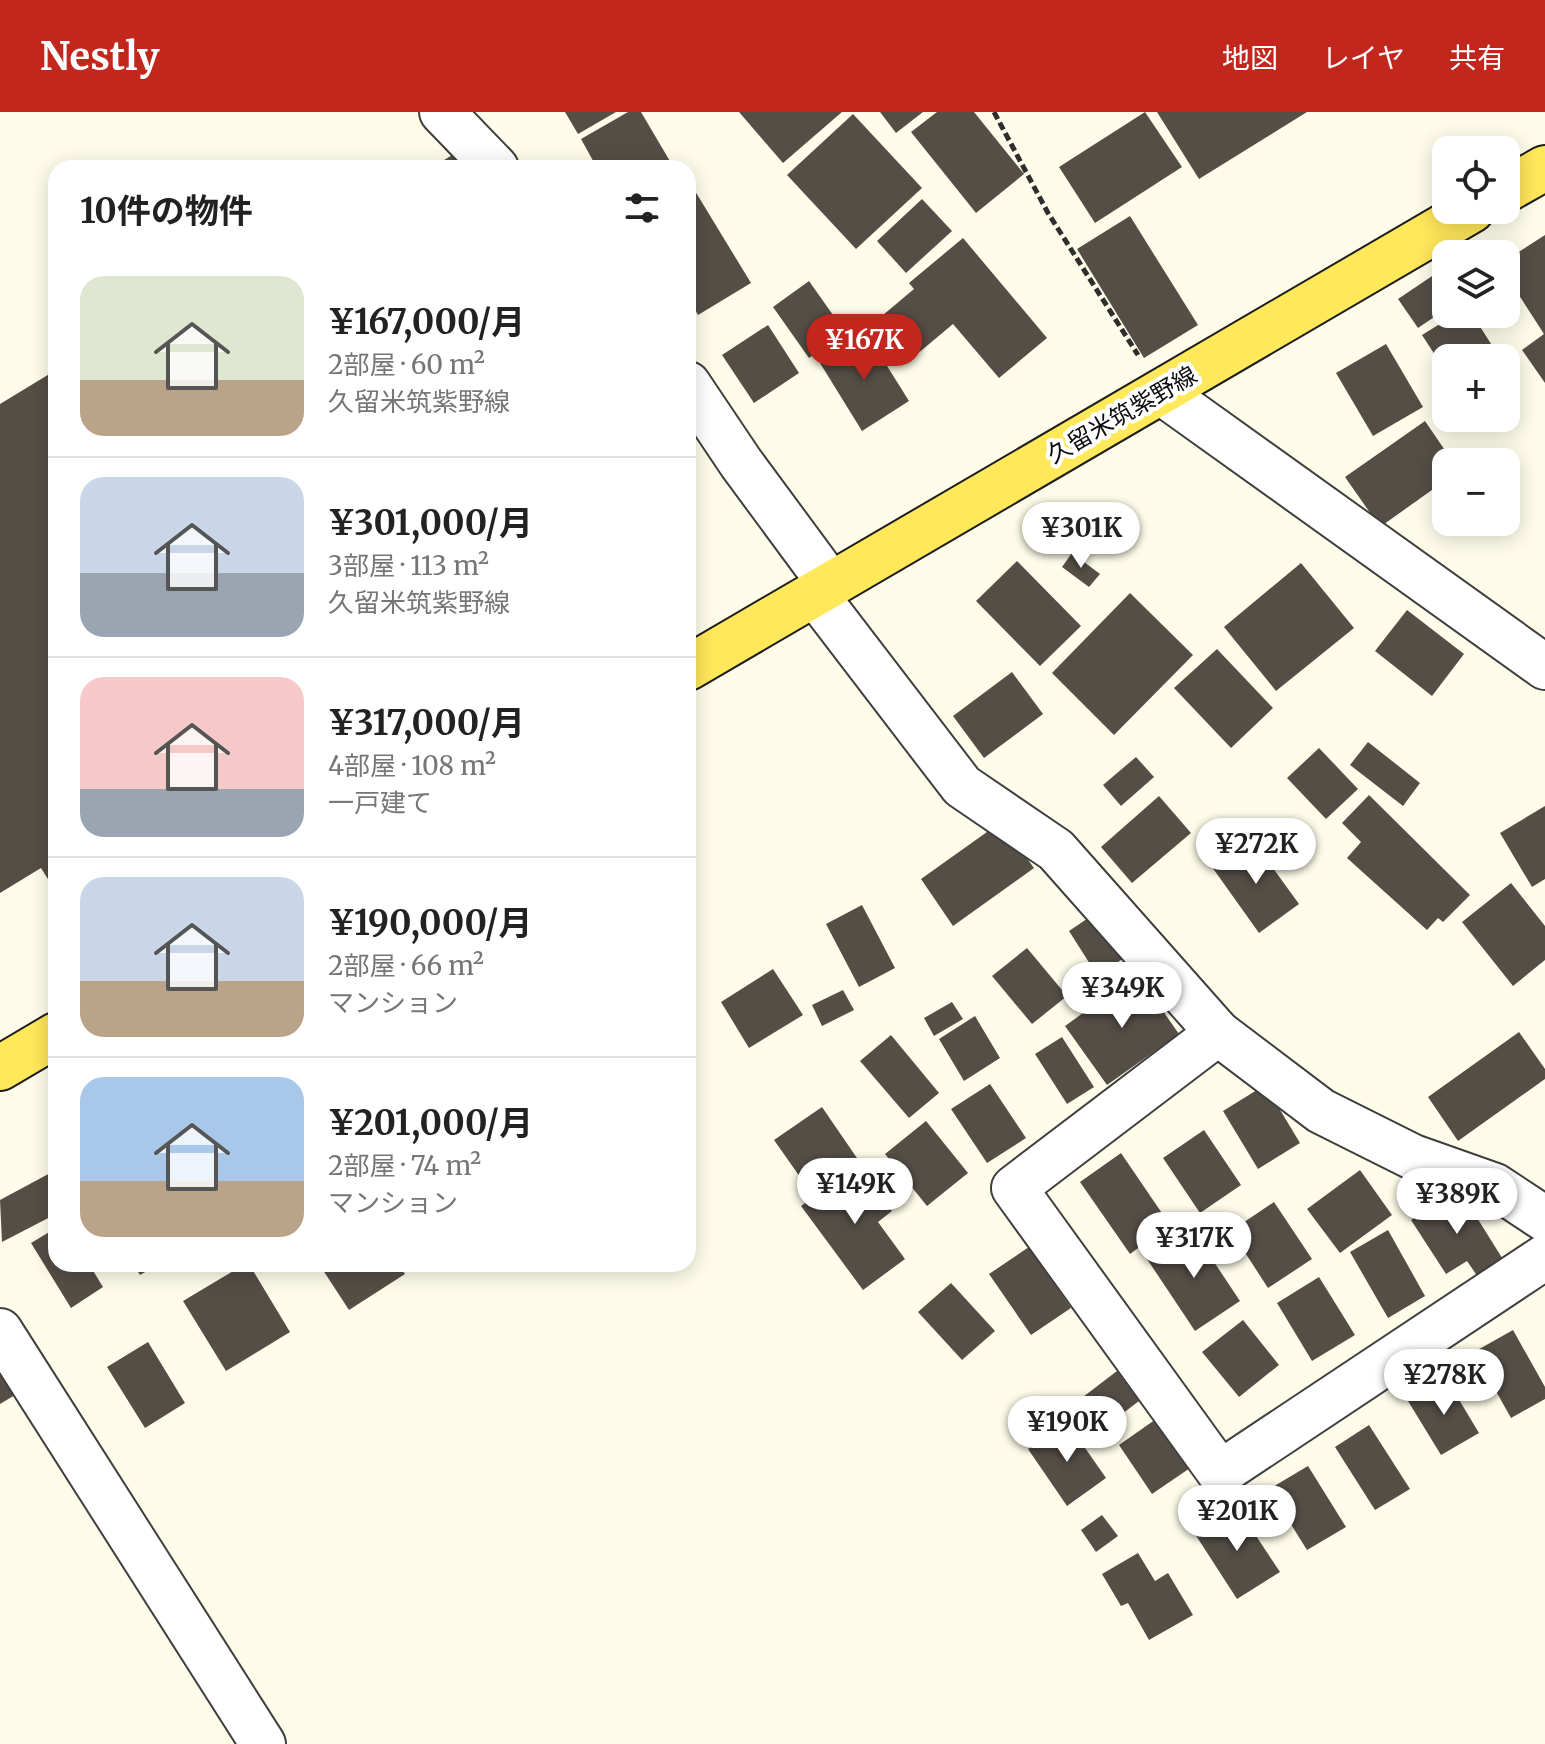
<!DOCTYPE html>
<html lang="ja">
<head>
<meta charset="utf-8">
<style>
	body { margin:0; font-family:Merriweather,"Noto Sans JP",serif; background:#f6f6f6; color:#222; height:100vh; display:flex; flex-direction:column; font-size:30px; white-space:nowrap }
	* { box-sizing:border-box; margin:0 }
	p { font-size:26px; color:#767676 }
	.icon { flex:none; width:44px; height:44px; fill:none; stroke:currentColor; stroke-width:2; stroke-linecap:round; stroke-linejoin:round }
	.map { position:relative; flex:1; overflow:hidden }
	.side { position:absolute; left:48px; top:48px; width:648px; height:1112px; display:flex; flex-direction:column; background:#fff; border-radius:24px; box-shadow:0 4px 20px #0003 }
	.side>* { flex:none }
	.fabs { position:absolute; left:1432px; top:24px; display:grid; gap:16px }
	.fabs a { display:grid; place-items:center; width:88px; height:88px; border-radius:16px; background:#fff; box-shadow:0 4px 20px #0003; font-size:40px }
	.price { position:absolute; translate:-50% -68px; padding:0 18px; border-radius:28px; background:#fff; color:#222; font-size:26px; line-height:52px; filter:drop-shadow(0 2px 4px #0008) }
	.price::after { content:''; position:absolute; left:50%; top:48px; width:24px; height:18px; margin-left:-12px; background:inherit; clip-path:polygon(0 0,100% 0,50% 100%) }
	.price.current { background:#c2271e; color:#fff }
	ul { padding:0; list-style:none }
	li { display:flex; align-items:center; gap:24px; height:200px; padding:0 32px }
	li+li { border-top:2px solid #e0e0e0 }
	li span { display:grid; place-items:center; flex:none; width:224px; height:160px; border-radius:24px; color:#555 }
	li>.icon { margin-inline-start:auto }
	span .icon { width:96px; height:96px; fill:#fffc; stroke-width:1 }
	li b { font-size:34px }
	h2 { display:flex; justify-content:space-between; align-items:center; height:96px; padding:0 32px; font-size:34px }
	header { display:flex; align-items:center; gap:48px; box-sizing:border-box; height:112px; padding:0 40px; background:#c2271e; color:#fff }
	header strong { font-size:38px }
	nav { display:flex; gap:44px; margin-inline-start:auto; font-size:28px }
	.map>svg:first-child { display:block }
	.building { fill:#554e47 }
	.lines { fill:none; stroke-linecap:round; stroke-linejoin:round }
	.minor-casing { stroke:#3f3f3f; stroke-width:48 }
	.major-casing { stroke:#1d1d1d; stroke-width:48 }
	.path { stroke:#2e2e2e; stroke-width:5; stroke-dasharray:8 4; stroke-linecap:butt }
	.minor { stroke:#fff; stroke-width:44 }
	.major { stroke:#ffe85a; stroke-width:44 }
	.labels { text-anchor:middle; stroke-width:8; stroke-linejoin:round; paint-order:stroke }
	.street-label { font-size:24px; fill:#0c0c0c; stroke:#fff }
</style>
</head>
<body>
<header>
<strong>Nestly</strong>
<nav><a>地図</a><a>レイヤ</a><a>共有</a></nav>
</header>
<div class="map">
<svg width="1545" height="1632" viewBox="0 0 1545 1632">
	<rect width="100%" height="100%" fill="#fffdea"/>
	<g class="building">
		<path d="M 565,0 L 616,0 L 578,22 Z"/>
		<path d="M 628,0 L 641,0 L 674,56 L 597,56 L 581,27 Z"/>
		<path d="M 739,0 L 842,0 L 783,51 Z"/>
		<path d="M 880,0 L 923,0 L 896,21 Z"/>
		<path d="M 937,0 L 974,0 L 1024,62 L 976,101 L 911,20 Z"/>
		<path d="M 1145,0 L 1182,55 L 1095,111 L 1059,55 Z"/>
		<path d="M 1157,0 L 1307,0 L 1199,67 Z"/>
		<path d="M 853,2 L 922,76 L 856,137 L 787,63 Z"/>
		<path d="M 467,34 L 480,56 L 431,56 Z"/>
		<path d="M 695,79 L 751,171 L 698,203 L 688,186 L 688,83 Z"/>
		<path d="M 922,87 L 952,119 L 906,161 L 877,129 Z"/>
		<path d="M 1130,104 L 1198,213 L 1144,246 L 1077,137 Z"/>
		<path d="M 1545,123 L 1545,271 L 1522,238 L 1544,222 L 1506,163 L 1506,148 Z"/>
		<path d="M 963,126 L 1047,226 L 999,266 L 953,212 L 916,243 L 883,203 L 914,177 L 909,171 Z"/>
		<path d="M 1444,156 L 1446,197 L 1418,216 L 1398,187 Z"/>
		<path d="M 809,169 L 845,220 L 809,246 L 773,195 Z"/>
		<path d="M 1456,202 L 1472,202 L 1500,246 L 1446,246 L 1446,260 L 1422,223 Z"/>
		<path d="M 768,213 L 799,261 L 754,291 L 722,243 Z"/>
		<path d="M 867,222 L 909,289 L 862,319 L 820,251 Z"/>
		<path d="M 1386,232 L 1423,295 L 1373,324 L 1336,261 Z"/>
		<path d="M 56,258 L 56,780 L 41,756 L 0,781 L 0,292 Z"/>
		<path d="M 1425,309 L 1453,350 L 1446,350 L 1446,368 L 1380,415 L 1345,365 Z"/>
		<path d="M 1072,441 L 1100,462 L 1089,475 L 1062,455 Z"/>
		<path d="M 1017,449 L 1081,514 L 1040,554 L 976,489 Z"/>
		<path d="M 1301,451 L 1354,516 L 1276,579 L 1224,515 Z"/>
		<path d="M 1130,481 L 1193,543 L 1114,623 L 1052,561 Z"/>
		<path d="M 1407,498 L 1464,542 L 1432,584 L 1375,539 Z"/>
		<path d="M 1217,537 L 1273,596 L 1231,636 L 1174,576 Z"/>
		<path d="M 1012,560 L 1043,602 L 984,646 L 953,604 Z"/>
		<path d="M 1368,630 L 1420,671 L 1403,694 L 1350,653 Z"/>
		<path d="M 1319,636 L 1358,677 L 1326,707 L 1287,666 Z"/>
		<path d="M 1136,645 L 1154,665 L 1121,694 L 1103,673 Z"/>
		<path d="M 1369,683 L 1470,783 L 1443,810 L 1438,806 L 1427,818 L 1347,746 L 1361,730 L 1342,711 Z"/>
		<path d="M 1159,684 L 1191,721 L 1132,771 L 1101,735 Z"/>
		<path d="M 1545,694 L 1545,767 L 1532,775 L 1500,721 Z"/>
		<path d="M 1001,710 L 1034,756 L 953,814 L 921,767 Z"/>
		<path d="M 1252,727 L 1299,792 L 1259,821 L 1212,755 Z"/>
		<path d="M 1511,771 L 1545,814 L 1545,848 L 1513,874 L 1462,810 Z"/>
		<path d="M 862,793 L 895,856 L 859,875 L 826,812 Z"/>
		<path d="M 1100,798 L 1129,843 L 1088,869 L 1081,858 L 1090,852 L 1069,819 Z"/>
		<path d="M 1027,836 L 1067,884 L 1032,912 L 992,864 Z"/>
		<path d="M 773,857 L 803,903 L 749,936 L 721,890 Z"/>
		<path d="M 1137,862 L 1179,922 L 1107,973 L 1065,914 Z"/>
		<path d="M 843,878 L 854,898 L 822,914 L 812,893 Z"/>
		<path d="M 952,890 L 963,907 L 934,924 L 924,906 Z"/>
		<path d="M 975,904 L 1000,946 L 964,969 L 939,927 Z"/>
		<path d="M 1519,920 L 1545,957 L 1545,967 L 1458,1029 L 1428,985 Z"/>
		<path d="M 891,923 L 939,981 L 909,1006 L 860,949 Z"/>
		<path d="M 1062,925 L 1094,975 L 1067,992 L 1035,942 Z"/>
		<path d="M 990,972 L 1026,1026 L 987,1051 L 951,997 Z"/>
		<path d="M 1265,973 L 1300,1031 L 1258,1057 L 1223,999 Z"/>
		<path d="M 822,995 L 859,1049 L 812,1082 L 774,1028 Z"/>
		<path d="M 926,1009 L 968,1061 L 927,1094 L 885,1042 Z"/>
		<path d="M 1204,1018 L 1241,1073 L 1200,1101 L 1163,1046 Z"/>
		<path d="M 1121,1041 L 1170,1113 L 1130,1142 L 1080,1070 Z"/>
		<path d="M 857,1053 L 892,1099 L 878,1110 L 905,1147 L 863,1178 L 801,1094 Z"/>
		<path d="M 1360,1058 L 1392,1103 L 1340,1141 L 1307,1097 Z"/>
		<path d="M 54,1059 L 56,1102 L 2,1130 L 0,1088 Z"/>
		<path d="M 1459,1077 L 1504,1149 L 1478,1165 L 1467,1149 L 1446,1162 L 1411,1108 Z"/>
		<path d="M 1274,1090 L 1312,1147 L 1268,1176 L 1231,1119 Z"/>
		<path d="M 56,1116 L 56,1152 L 89,1152 L 103,1175 L 71,1196 L 31,1131 Z"/>
		<path d="M 1192,1117 L 1240,1189 L 1195,1219 L 1147,1147 Z"/>
		<path d="M 1388,1118 L 1425,1184 L 1388,1206 L 1350,1140 Z"/>
		<path d="M 1029,1135 L 1071,1196 L 1031,1223 L 989,1162 Z"/>
		<path d="M 133,1152 L 159,1152 L 140,1163 Z"/>
		<path d="M 245,1152 L 249,1152 L 290,1220 L 226,1259 L 183,1189 Z"/>
		<path d="M 319,1152 L 398,1152 L 405,1162 L 349,1198 Z"/>
		<path d="M 1319,1165 L 1355,1223 L 1312,1249 L 1277,1191 Z"/>
		<path d="M 951,1171 L 995,1219 L 962,1248 L 918,1200 Z"/>
		<path d="M 1243,1208 L 1279,1253 L 1239,1285 L 1202,1240 Z"/>
		<path d="M 1513,1218 L 1545,1275 L 1545,1287 L 1511,1306 L 1474,1240 Z"/>
		<path d="M 148,1230 L 185,1291 L 145,1316 L 107,1255 Z"/>
		<path d="M 0,1236 L 25,1277 L 0,1292 Z"/>
		<path d="M 1117,1259 L 1139,1289 L 1101,1318 L 1079,1288 Z"/>
		<path d="M 1446,1266 L 1479,1321 L 1441,1343 L 1408,1289 Z"/>
		<path d="M 1159,1305 L 1193,1354 L 1152,1382 L 1119,1333 Z"/>
		<path d="M 1067,1310 L 1106,1366 L 1067,1394 L 1028,1337 Z"/>
		<path d="M 1369,1313 L 1410,1377 L 1375,1398 L 1335,1335 Z"/>
		<path d="M 1308,1354 L 1346,1415 L 1307,1438 L 1269,1377 Z"/>
		<path d="M 1237,1395 L 1280,1460 L 1237,1487 L 1195,1422 Z"/>
		<path d="M 1102,1403 L 1118,1424 L 1096,1440 L 1081,1418 Z"/>
		<path d="M 1138,1441 L 1155,1469 L 1168,1461 L 1193,1503 L 1149,1528 L 1128,1491 L 1121,1494 L 1102,1462 Z"/>
	</g>
	<g class="lines">
		<defs>
			<g id="minor">
				<path d="M 442,0 L 496,56"/>
				<path d="M 688,272 L 741,351 L 831,473"/>
				<path d="M 1161,280 L 1545,555"/>
				<path d="M 815,482 L 962,674 L 1056,738 L 1218,921 L 1321,999 L 1413,1045 L 1495,1074 L 1545,1107"/>
				<path d="M 1218,921 L 1014,1076 L 1220,1361 L 1545,1145"/>
				<path d="M 0,1219 L 263,1632"/>
			</g>
			<g id="major">
				<path d="M 1506,78 L 1545,56"/>
				<path d="M 688,556 L 1472,98"/>
				<path d="M 0,956 L 56,923"/>
			</g>
		</defs>
		<use href="#minor" class="minor-casing"/>
		<use href="#major" class="major-casing"/>
		<path class="path" d="M 994,0 L 1048,101 L 1138,243"/>
		<use href="#minor" class="minor"/>
		<use href="#major" class="major"/>
	</g>
	<g class="labels">
		<g class="street-label">
			<text transform="translate(1122 303) rotate(-30)" y="8">久留米筑紫野線</text>
		</g>
	</g>
</svg>
<div class="fabs">
<a><svg class="icon" aria-label="locate" viewBox="0 0 24 24"><circle cx="12" cy="12" r="6"/><path d="M12 2v4M12 18v4M2 12h4M18 12h4"/></svg></a>
<a><svg class="icon" aria-label="layers" viewBox="0 0 24 24"><path d="M12 4l9 5-9 5-9-5zM3 14l9 5 9-5"/></svg></a>
<a>+</a>
<a>−</a>
</div>
<b class="price current" style="left:864px;top:270px">¥167K</b>
<b class="price" style="left:1081px;top:458px">¥301K</b>
<b class="price" style="left:1256px;top:774px">¥272K</b>
<b class="price" style="left:1122px;top:918px">¥349K</b>
<b class="price" style="left:855px;top:1114px">¥149K</b>
<b class="price" style="left:1457px;top:1124px">¥389K</b>
<b class="price" style="left:1194px;top:1168px">¥317K</b>
<b class="price" style="left:1444px;top:1305px">¥278K</b>
<b class="price" style="left:1067px;top:1352px">¥190K</b>
<b class="price" style="left:1237px;top:1441px">¥201K</b>
<section class="side">
<h2>10件の物件<svg class="icon" aria-label="filters" viewBox="0 0 24 24"><path d="M4 7h16M4 17h16"/><circle cx="9" cy="7" r="2"/><circle cx="15" cy="17" r="2"/></svg></h2>
<ul>
<li><span style="background:linear-gradient(#dfe7d0 65%,#b9a48a 0)"><svg class="icon" aria-label="home" viewBox="0 0 24 24"><path d="M3 11l9-7 9 7M6 9v11h12V9"/></svg></span><div><b>¥167,000/月</b><p>2部屋 · 60 m²</p><p>久留米筑紫野線</p></div></li>
<li><span style="background:linear-gradient(#c9d6e8 60%,#9aa5b1 0)"><svg class="icon" aria-label="home" viewBox="0 0 24 24"><path d="M3 11l9-7 9 7M6 9v11h12V9"/></svg></span><div><b>¥301,000/月</b><p>3部屋 · 113 m²</p><p>久留米筑紫野線</p></div></li>
<li><span style="background:linear-gradient(#f6c9c9 70%,#9aa5b1 0)"><svg class="icon" aria-label="home" viewBox="0 0 24 24"><path d="M3 11l9-7 9 7M6 9v11h12V9"/></svg></span><div><b>¥317,000/月</b><p>4部屋 · 108 m²</p><p>一戸建て</p></div></li>
<li><span style="background:linear-gradient(#c9d6e8 65%,#b9a48a 0)"><svg class="icon" aria-label="home" viewBox="0 0 24 24"><path d="M3 11l9-7 9 7M6 9v11h12V9"/></svg></span><div><b>¥190,000/月</b><p>2部屋 · 66 m²</p><p>マンション</p></div></li>
<li><span style="background:linear-gradient(#a9c7e8 65%,#b9a48a 0)"><svg class="icon" aria-label="home" viewBox="0 0 24 24"><path d="M3 11l9-7 9 7M6 9v11h12V9"/></svg></span><div><b>¥201,000/月</b><p>2部屋 · 74 m²</p><p>マンション</p></div></li>
</ul>
</section>
</div>
</body>
</html>
